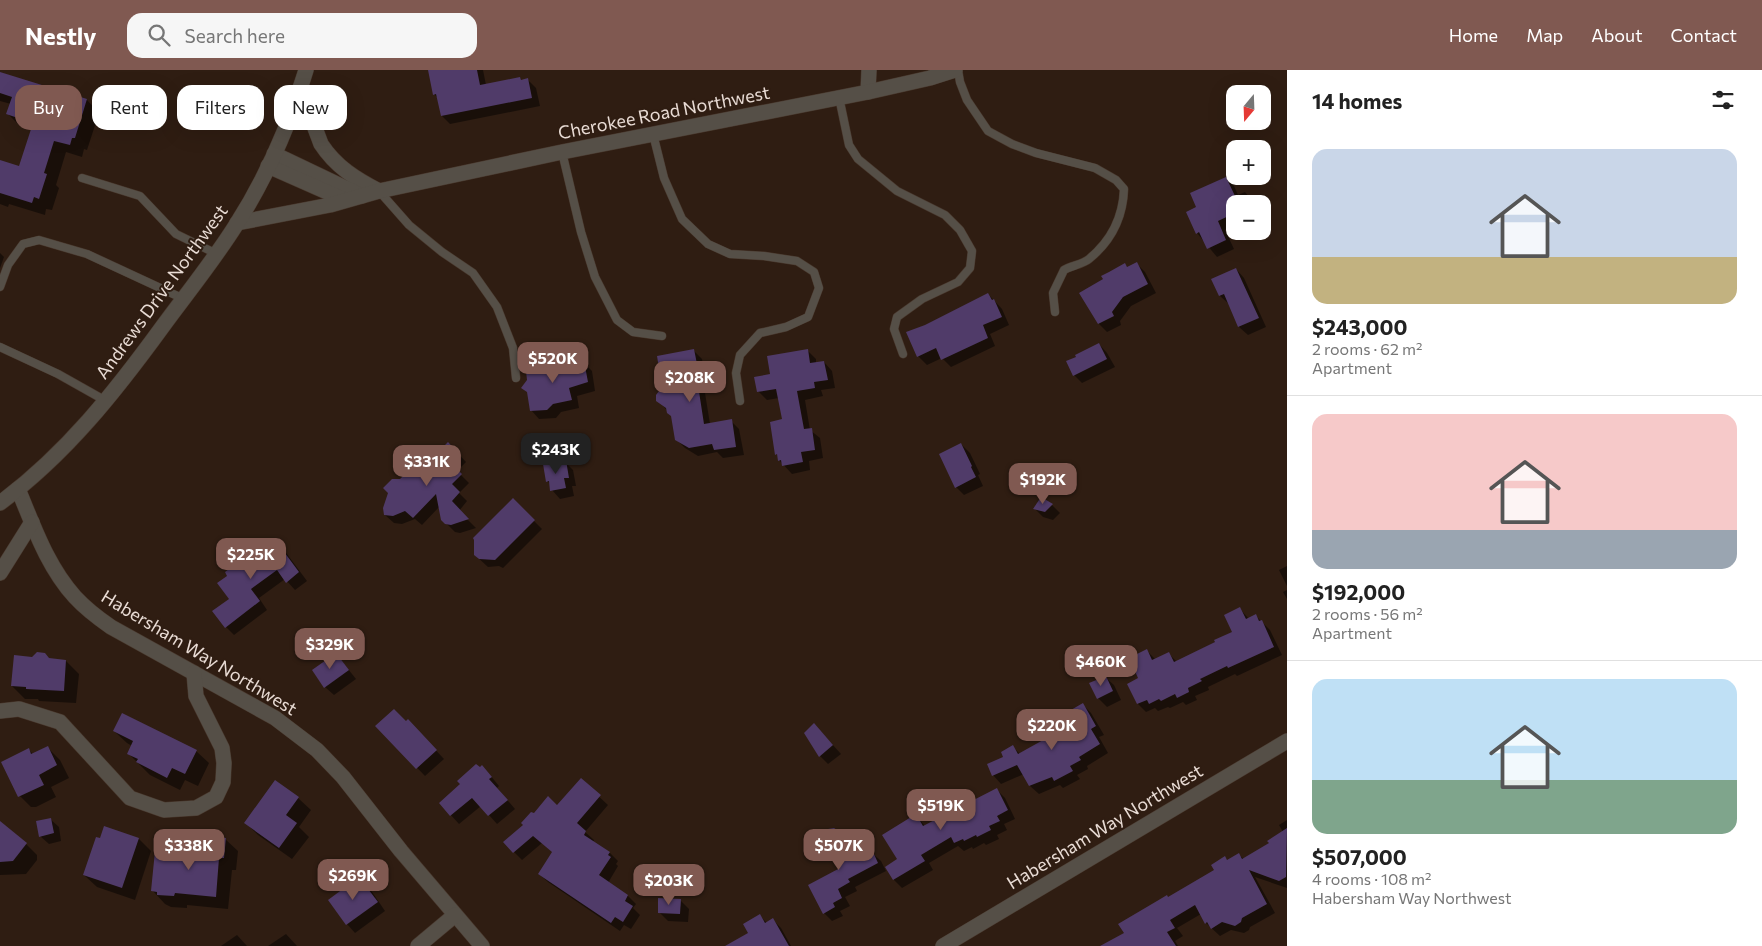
<!DOCTYPE html>
<html lang="en">
<head>
<meta charset="utf-8">
<style>
	body { margin:0; font-family:Commissioner,sans-serif; background:#f6f6f6; color:#222; height:100vh; display:flex; flex-direction:column; font-size:19px; white-space:nowrap }
	* { box-sizing:border-box; margin:0 }
	p { font-size:16px; color:#767676 }
	.icon { flex:none; width:28px; height:28px; fill:none; stroke:currentColor; stroke-width:2; stroke-linecap:round; stroke-linejoin:round }
	.map { position:relative; flex:1; overflow:hidden }
	.panel { display:flex; flex-direction:column; background:#fff; width:475px }
	.panel>* { flex:none }
	.top-card { position:absolute; left:15px; top:15px; width:475px; height:45px; display:flex; gap:10px }
	.needle { width:32px; rotate:199deg }
	.controls { position:absolute; left:1226px; top:15px; display:grid; gap:10px }
	.controls a { display:grid; place-items:center; width:45px; height:45px; border-radius:10px; background:#fff; box-shadow:0 5px 20px #0002; font-size:25px }
	.price { position:absolute; translate:-50% -42px; padding:0 11px; border-radius:10px; background:#805951; color:#fff; font-size:16px; line-height:32px; filter:drop-shadow(0 1px 2px #0008) }
	.price::after { content:''; position:absolute; left:50%; top:30px; width:15px; height:11px; margin-left:-8px; background:inherit; clip-path:polygon(0 0,100% 0,50% 100%) }
	.price.active { background:#222; color:#fff }
	ul { padding:0; list-style:none }
	li { display:grid; align-content:center; gap:10px; height:265px; padding:0 25px }
	li+li { border-top:1px solid #e0e0e0 }
	li span { display:grid; place-items:center; height:155px; border-radius:15px; color:#555 }
	li>.icon { margin-inline-start:auto }
	span .icon { width:90px; height:90px; fill:#fffc; stroke-width:1 }
	li b { font-size:21px }
	h2 { display:flex; justify-content:space-between; align-items:center; height:60px; padding:0 25px; font-size:21px }
	.tag { padding:0 18px; border-radius:15px; background:#fff; box-shadow:0 5px 20px #0002; font-size:18px; line-height:45px }
	.tag.active { background:#805951; color:#fff }
	header { display:flex; align-items:center; gap:30px; box-sizing:border-box; height:70px; padding:0 25px; background:#805951; color:#fff }
	header strong { font-size:24px }
	nav { display:flex; gap:28px; margin-inline-start:auto; font-size:18px }
	.search { width:350px; height:45px; background:#f6f6f6; display:flex; align-items:center; gap:12px; box-sizing:border-box; padding:0 18px; border-radius:15px; color:#767676; font-size:19px }
	main { display:flex; flex:1; min-height:0 }
	.map>svg:first-child { display:block }
	.shadow { fill:#0007 }
	.building { fill:#503b69 }
	.lines { fill:none; stroke-linecap:round; stroke-linejoin:round }
	.lane-casing { stroke:#49382d; stroke-width:9 }
	.street-casing { stroke:#49382d; stroke-width:16 }
	.lane { stroke:#554f47; stroke-width:8 }
	.street { stroke:#554f47; stroke-width:15 }
	.labels { text-anchor:middle; stroke-width:4; stroke-linejoin:round; paint-order:stroke }
	.street-label { font-size:18px; fill:#e9dcd5; stroke:#2f1d12 }
</style>
</head>
<body>
<header>
<strong>Nestly</strong>
<div class="search"><svg class="icon" aria-label="search" viewBox="0 0 24 24"><circle cx="10" cy="10" r="6"/><path d="M15 15l6 6"/></svg>Search here</div>
<nav><a>Home</a><a>Map</a><a>About</a><a>Contact</a></nav>
</header>
<main>
<div class="map">
<svg width="1287" height="876" viewBox="0 0 1287 876">
	<rect width="100%" height="100%" fill="#2f1d12"/>
	<g class="shadow">
		<path d="M 429,0 L 483,0 L 486,15 L 520,8 L 522,11 L 528,10 L 536,18 L 540,36 L 450,54 L 442,46 L 439,29 L 434,24 Z"/>
		<path d="M 0,3 L 87,30 L 99,43 L 87,80 L 84,79 L 82,87 L 66,82 L 56,115 L 59,118 L 52,140 L 46,139 L 45,145 L 9,134 L 8,137 L 0,134 L 0,91 L 20,98 L 32,60 L 20,56 L 8,44 L 11,34 L 0,31 Z"/>
		<path d="M 1226,108 L 1234,116 L 1238,125 L 1245,122 L 1255,134 L 1235,134 L 1235,155 L 1225,160 L 1234,179 L 1217,187 L 1197,163 L 1198,137 Z"/>
		<path d="M 0,183 L 4,187 L 0,198 Z"/>
		<path d="M 1137,194 L 1145,202 L 1156,223 L 1131,236 L 1120,251 L 1121,255 L 1107,262 L 1099,254 L 1081,223 L 1125,195 L 1128,198 Z"/>
		<path d="M 1236,199 L 1244,208 L 1266,257 L 1248,265 L 1239,257 L 1229,234 L 1220,226 L 1212,210 Z"/>
		<path d="M 988,224 L 1002,239 L 1009,255 L 990,264 L 995,276 L 951,297 L 942,288 L 927,295 L 918,286 L 926,256 Z"/>
		<path d="M 1099,274 L 1107,283 L 1115,297 L 1082,313 L 1074,305 Z"/>
		<path d="M 807,280 L 816,289 L 816,294 L 824,292 L 832,301 L 835,318 L 821,320 L 823,326 L 805,330 L 810,360 L 820,368 L 823,388 L 809,391 L 810,400 L 792,404 L 779,390 L 777,384 L 783,350 L 779,328 L 767,330 L 758,321 L 772,305 Z"/>
		<path d="M 694,281 L 702,289 L 704,300 L 706,299 L 715,308 L 717,321 L 705,323 L 710,354 L 731,351 L 739,359 L 744,385 L 723,388 L 717,382 L 698,386 L 685,378 L 676,369 L 673,347 L 658,330 Z"/>
		<path d="M 572,292 L 574,295 L 584,293 L 592,301 L 595,321 L 577,326 L 579,338 L 561,342 L 556,348 L 539,349 L 531,340 L 539,300 Z"/>
		<path d="M 448,373 L 466,392 L 457,401 L 469,413 L 459,423 L 467,431 L 459,441 L 476,458 L 460,463 L 455,462 L 442,449 L 440,436 L 422,455 L 415,449 L 402,454 L 394,453 L 385,445 L 401,411 L 433,388 Z"/>
		<path d="M 961,374 L 970,383 L 980,404 L 978,405 L 983,416 L 964,425 L 956,417 Z"/>
		<path d="M 565,392 L 573,400 L 576,416 L 572,416 L 574,426 L 560,429 L 552,420 L 551,414 L 547,411 Z"/>
		<path d="M 1041,429 L 1052,435 L 1060,443 L 1053,450 L 1043,447 L 1035,439 Z"/>
		<path d="M 513,430 L 542,459 L 503,498 L 499,496 L 488,497 L 475,485 Z"/>
		<path d="M 276,472 L 284,480 L 307,511 L 295,520 L 285,509 L 259,528 L 267,540 L 234,565 L 226,557 L 230,530 L 229,506 Z"/>
		<path d="M 1287,496 L 1287,516 L 1279,500 Z"/>
		<path d="M 1287,520 L 1287,529 L 1283,522 Z"/>
		<path d="M 1240,539 L 1249,549 L 1256,546 L 1270,560 L 1282,585 L 1237,606 L 1235,604 L 1208,617 L 1209,620 L 1195,626 L 1197,630 L 1186,635 L 1183,632 L 1170,638 L 1168,637 L 1158,641 L 1155,638 L 1146,642 L 1138,634 L 1128,615 L 1140,608 L 1147,581 L 1155,589 L 1169,584 L 1177,592 L 1234,562 Z"/>
		<path d="M 336,584 L 356,609 L 334,625 L 325,617 Z"/>
		<path d="M 50,590 L 66,591 L 79,604 L 76,633 L 39,631 L 38,629 L 25,629 L 12,616 Z"/>
		<path d="M 1105,607 L 1114,615 L 1121,630 L 1107,637 L 1098,628 L 1091,614 Z"/>
		<path d="M 1083,635 L 1091,643 L 1104,665 L 1099,667 L 1108,683 L 1087,696 L 1088,699 L 1077,705 L 1080,709 L 1063,718 L 1060,715 L 1039,724 L 1030,716 L 1024,704 L 1001,714 L 993,705 L 1013,677 L 1020,684 L 1072,655 Z"/>
		<path d="M 406,653 L 416,659 L 444,689 L 425,706 L 377,656 Z"/>
		<path d="M 114,661 L 196,681 L 209,693 L 198,716 L 185,710 L 180,720 L 150,705 L 128,683 L 132,676 L 127,673 Z"/>
		<path d="M 806,663 L 822,663 L 841,684 L 828,694 L 820,686 Z"/>
		<path d="M 47,677 L 60,690 L 69,708 L 51,717 L 56,727 L 36,737 L 31,737 L 18,724 L 28,679 L 33,684 Z"/>
		<path d="M 490,705 L 499,716 L 497,718 L 515,739 L 497,754 L 481,736 L 459,754 L 440,733 Z"/>
		<path d="M 581,710 L 608,735 L 585,762 L 594,770 L 593,772 L 610,783 L 618,791 L 616,794 L 618,796 L 608,813 L 628,826 L 636,834 L 633,838 L 640,845 L 631,859 L 624,855 L 620,861 L 548,812 L 539,804 L 554,783 L 542,773 L 522,790 L 514,782 L 525,755 L 534,745 L 558,737 Z"/>
		<path d="M 997,720 L 1005,728 L 1015,749 L 1004,754 L 1007,760 L 997,765 L 999,769 L 986,775 L 984,773 L 973,779 L 972,777 L 964,781 L 958,776 L 929,793 L 933,800 L 902,818 L 894,810 L 887,797 L 899,790 L 916,746 L 925,756 Z"/>
		<path d="M 298,728 L 311,740 L 299,757 L 309,767 L 292,789 L 258,765 L 246,753 Z"/>
		<path d="M 50,749 L 59,757 L 61,771 L 49,774 L 40,766 Z"/>
		<path d="M 1287,750 L 1287,818 L 1255,807 L 1275,843 L 1250,857 L 1249,860 L 1244,863 L 1231,860 L 1220,866 L 1206,853 L 1201,844 L 1177,858 L 1183,866 L 1175,871 L 1178,876 L 1133,876 L 1168,828 L 1215,801 L 1225,788 L 1228,791 L 1239,785 L 1244,789 L 1270,773 L 1283,762 L 1279,755 Z"/>
		<path d="M 0,759 L 24,772 L 37,785 L 37,790 L 26,804 L 0,805 Z"/>
		<path d="M 839,763 L 848,772 L 858,790 L 872,783 L 881,791 L 886,801 L 855,817 L 857,821 L 845,827 L 850,836 L 840,841 L 843,846 L 832,851 L 824,843 L 842,798 Z"/>
		<path d="M 139,769 L 151,781 L 135,830 L 97,817 L 84,805 Z"/>
		<path d="M 225,769 L 238,781 L 236,800 L 232,800 L 228,839 L 187,835 L 187,838 L 171,837 L 165,834 L 153,821 L 204,787 Z"/>
		<path d="M 359,808 L 368,816 L 385,841 L 355,863 L 347,854 Z"/>
		<path d="M 680,830 L 689,839 L 688,852 L 668,851 L 659,842 Z"/>
		<path d="M 760,846 L 767,853 L 773,850 L 781,858 L 791,876 L 738,876 L 750,863 Z"/>
		<path d="M 286,864 L 297,876 L 268,876 Z"/>
		<path d="M 237,865 L 247,876 L 221,876 Z"/>
	</g>
	<g class="building">
		<path d="M 428,0 L 477,0 L 480,15 L 520,7 L 521,10 L 528,8 L 532,28 L 441,46 L 436,24 L 433,25 Z"/>
		<path d="M 0,2 L 87,29 L 75,68 L 72,68 L 70,75 L 54,71 L 44,103 L 47,104 L 39,129 L 34,127 L 32,133 L 0,123 L 0,90 L 19,96 L 33,53 L 6,44 L 12,27 L 0,23 Z"/>
		<path d="M 1226,107 L 1235,126 L 1235,143 L 1218,151 L 1226,170 L 1207,179 L 1199,162 L 1196,164 L 1186,142 L 1196,137 L 1190,123 Z"/>
		<path d="M 1137,192 L 1148,214 L 1123,227 L 1112,242 L 1114,246 L 1098,254 L 1079,223 L 1103,209 L 1101,206 L 1109,202 L 1125,193 L 1127,197 Z"/>
		<path d="M 1236,198 L 1259,248 L 1238,257 L 1224,224 L 1219,226 L 1211,209 Z"/>
		<path d="M 988,223 L 992,230 L 994,229 L 1002,247 L 983,255 L 988,268 L 941,290 L 936,278 L 917,287 L 906,262 L 925,255 Z"/>
		<path d="M 1099,273 L 1107,289 L 1073,306 L 1066,291 L 1076,287 L 1075,285 Z"/>
		<path d="M 694,279 L 698,299 L 707,298 L 709,313 L 698,315 L 704,354 L 732,349 L 736,377 L 714,380 L 712,374 L 689,378 L 675,370 L 671,346 L 667,343 L 666,338 L 656,331 L 656,325 L 662,317 L 657,286 Z"/>
		<path d="M 808,279 L 810,293 L 824,291 L 828,310 L 814,312 L 815,318 L 797,321 L 804,359 L 812,358 L 815,380 L 801,382 L 803,392 L 782,396 L 781,390 L 778,391 L 777,384 L 775,385 L 770,352 L 782,349 L 776,319 L 757,322 L 754,307 L 770,304 L 767,286 Z"/>
		<path d="M 572,291 L 572,294 L 584,291 L 588,312 L 569,318 L 572,330 L 553,334 L 547,340 L 530,341 L 527,322 L 521,318 L 527,310 L 526,301 L 538,299 L 537,297 Z"/>
		<path d="M 448,372 L 458,383 L 450,392 L 462,404 L 452,414 L 460,422 L 452,431 L 469,449 L 451,455 L 445,454 L 441,450 L 436,424 L 413,448 L 405,441 L 393,446 L 384,445 L 383,438 L 388,423 L 383,418 L 392,409 L 400,409 L 414,395 L 410,390 L 422,378 L 433,387 Z"/>
		<path d="M 961,373 L 972,396 L 971,397 L 976,407 L 955,418 L 939,384 Z"/>
		<path d="M 566,390 L 569,408 L 564,408 L 566,418 L 550,421 L 549,411 L 546,412 L 543,394 Z"/>
		<path d="M 1041,427 L 1053,434 L 1045,442 L 1033,439 Z"/>
		<path d="M 513,428 L 535,450 L 495,490 L 479,489 L 474,485 L 474,470 L 473,468 Z"/>
		<path d="M 276,471 L 299,502 L 286,513 L 277,500 L 251,519 L 260,531 L 225,558 L 212,541 L 229,529 L 217,513 L 227,506 L 225,502 L 263,474 L 266,478 Z"/>
		<path d="M 1240,537 L 1246,549 L 1256,544 L 1259,551 L 1262,550 L 1274,577 L 1228,598 L 1227,596 L 1200,609 L 1202,611 L 1188,618 L 1189,622 L 1177,628 L 1175,624 L 1161,631 L 1159,629 L 1149,634 L 1147,630 L 1137,634 L 1127,614 L 1138,608 L 1129,588 L 1147,579 L 1152,590 L 1169,582 L 1174,592 L 1215,572 L 1214,570 L 1232,562 L 1224,545 Z"/>
		<path d="M 37,582 L 45,583 L 49,588 L 66,590 L 64,621 L 26,619 L 26,617 L 11,616 L 14,585 L 32,587 Z"/>
		<path d="M 336,583 L 349,600 L 324,618 L 312,600 Z"/>
		<path d="M 1106,606 L 1113,621 L 1097,629 L 1089,613 Z"/>
		<path d="M 1083,633 L 1096,656 L 1091,659 L 1100,674 L 1079,687 L 1081,690 L 1070,696 L 1073,701 L 1054,711 L 1052,707 L 1029,716 L 1017,695 L 992,706 L 987,694 L 1003,687 L 1001,682 L 1013,675 L 1018,684 L 1070,655 L 1064,644 Z"/>
		<path d="M 394,639 L 406,651 L 408,649 L 437,680 L 416,699 L 375,656 Z"/>
		<path d="M 122,643 L 197,680 L 185,704 L 172,698 L 167,708 L 136,692 L 138,689 L 127,684 L 133,671 L 113,661 Z"/>
		<path d="M 814,653 L 833,675 L 819,687 L 804,663 Z"/>
		<path d="M 48,676 L 57,695 L 39,705 L 44,715 L 18,727 L 1,692 L 29,678 L 31,684 Z"/>
		<path d="M 476,694 L 480,697 L 482,695 L 492,707 L 489,709 L 508,730 L 488,746 L 472,728 L 450,746 L 439,733 L 460,714 L 457,711 Z"/>
		<path d="M 581,708 L 601,725 L 577,753 L 586,761 L 584,765 L 610,782 L 608,785 L 611,787 L 599,805 L 628,825 L 625,831 L 633,836 L 623,852 L 615,847 L 611,853 L 538,804 L 552,782 L 533,766 L 513,783 L 503,772 L 523,755 L 521,753 L 531,742 L 534,743 L 548,726 L 557,735 Z"/>
		<path d="M 275,710 L 299,727 L 286,745 L 297,753 L 279,778 L 244,753 Z"/>
		<path d="M 997,718 L 1008,740 L 997,746 L 1000,751 L 989,756 L 991,760 L 977,767 L 976,765 L 964,771 L 963,769 L 954,773 L 951,767 L 921,785 L 925,791 L 893,810 L 885,797 L 897,789 L 882,765 L 916,744 L 923,756 Z"/>
		<path d="M 51,748 L 54,763 L 39,767 L 36,751 Z"/>
		<path d="M 0,751 L 27,773 L 13,791 L 0,792 Z"/>
		<path d="M 104,756 L 139,768 L 122,818 L 83,805 L 96,767 L 100,768 Z"/>
		<path d="M 834,758 L 840,762 L 855,790 L 873,782 L 878,793 L 848,809 L 850,812 L 838,819 L 842,828 L 833,833 L 835,837 L 823,844 L 808,815 L 840,798 L 823,764 L 828,759 Z"/>
		<path d="M 1287,758 L 1286,807 L 1279,811 L 1249,800 L 1267,834 L 1242,848 L 1241,852 L 1235,856 L 1222,852 L 1211,859 L 1207,852 L 1205,854 L 1195,835 L 1170,850 L 1175,858 L 1167,862 L 1176,876 L 1100,876 L 1124,863 L 1118,854 L 1157,831 L 1167,825 L 1168,827 L 1214,800 L 1211,795 L 1225,786 L 1227,790 L 1239,783 L 1242,789 L 1269,773 L 1267,771 Z"/>
		<path d="M 205,766 L 226,768 L 224,788 L 219,788 L 216,827 L 175,823 L 174,826 L 157,825 L 157,822 L 151,821 L 155,781 L 203,786 Z"/>
		<path d="M 359,807 L 378,832 L 346,855 L 328,830 Z"/>
		<path d="M 658,828 L 681,829 L 680,844 L 658,843 Z"/>
		<path d="M 760,844 L 765,853 L 773,848 L 789,876 L 725,876 L 748,863 L 743,854 Z"/>
	</g>
	<g class="lines">
		<defs>
			<g id="lane">
				<path d="M 958,0 L 960,12 L 967,30 L 988,61 L 1012,74 L 1036,83 L 1095,98 L 1116,110 L 1124,119 C 1123,147 1111,171 1089,189 C 1083,194 1071,196 1064,200 L 1053,223 L 1055,242"/>
				<path d="M 839,27 L 849,75 L 858,89 L 897,121 L 945,145 L 960,160 L 972,181 L 970,198 L 958,212 L 922,229 L 897,247 L 894,259 L 903,284"/>
				<path d="M 653,64 L 664,108 L 682,149 L 708,174 L 730,184 L 764,186 L 797,191 L 814,202 L 819,218 L 808,247 L 786,257 L 760,263 L 740,285 L 736,303 L 740,331"/>
				<path d="M 562,82 L 581,162 L 595,207 L 617,250 L 633,262 L 662,266"/>
				<path d="M 82,108 L 140,126 L 176,164 L 217,184"/>
				<path d="M 379,121 L 409,155 L 442,182 L 473,203 L 497,237 L 513,278 L 516,308"/>
				<path d="M 0,217 L 8,195 L 23,174 L 39,170 L 87,184 L 184,229"/>
				<path d="M 0,277 L 58,304 L 106,331"/>
			</g>
			<g id="street">
				<path d="M 300,18 L 321,74 C 336,97 356,109 379,121"/>
				<path d="M 868,22 L 869,0"/>
				<path d="M 274,84 L 362,126"/>
				<path d="M 268,96 L 345,130"/>
				<path d="M 237,153 L 330,135 L 379,121 L 562,82 L 868,22 L 930,8 L 955,0"/>
				<path d="M 18,419 C 34,457 47,496 75,527 C 86,539 98,548 111,557 L 275,648 L 317,680 L 343,707 L 401,781 L 482,876"/>
				<path d="M 0,433 C 66,384 115,322 163,256 C 188,222 214,190 236,155 C 266,108 290,53 306,0"/>
				<path d="M 0,503 L 32,452"/>
				<path d="M 0,641 L 19,639 L 60,652 L 130,728 L 164,740 L 196,738 L 216,727 L 223,712 L 224,693 L 222,678 L 196,626 L 194,603"/>
				<path d="M 418,876 L 455,845"/>
				<path d="M 943,876 L 1287,671"/>
			</g>
		</defs>
		<use href="#lane" class="lane-casing"/>
		<use href="#street" class="street-casing"/>
		<use href="#lane" class="lane"/>
		<use href="#street" class="street"/>
	</g>
	<g class="labels">
		<g class="street-label">
			<text transform="translate(664 43) rotate(-11)" y="6">Cherokee Road Northwest</text>
			<text transform="translate(162 222) rotate(-54)" y="6">Andrews Drive Northwest</text>
			<text transform="translate(199 583) rotate(31)" y="6">Habersham Way Northwest</text>
			<text transform="translate(1105 757) rotate(-31)" y="6">Habersham Way Northwest</text>
		</g>
	</g>
</svg>
<div class="controls">
<a><svg class="needle" viewBox="-14 -14 28 28"><path d="M0-13l5 13h-10z" fill="#e53935"/><path d="M0 13l5-13h-10z" fill="#767676"/></svg></a>
<a>+</a>
<a>−</a>
</div>
<b class="price" style="left:553px;top:314px">$520K</b>
<b class="price" style="left:690px;top:333px">$208K</b>
<b class="price active" style="left:556px;top:405px">$243K</b>
<b class="price" style="left:427px;top:417px">$331K</b>
<b class="price" style="left:1043px;top:435px">$192K</b>
<b class="price" style="left:251px;top:510px">$225K</b>
<b class="price" style="left:330px;top:600px">$329K</b>
<b class="price" style="left:1101px;top:617px">$460K</b>
<b class="price" style="left:1052px;top:681px">$220K</b>
<b class="price" style="left:941px;top:761px">$519K</b>
<b class="price" style="left:189px;top:801px">$338K</b>
<b class="price" style="left:839px;top:801px">$507K</b>
<b class="price" style="left:353px;top:831px">$269K</b>
<b class="price" style="left:669px;top:836px">$203K</b>
<div class="top-card">
<a class="tag active">Buy</a>
<a class="tag">Rent</a>
<a class="tag">Filters</a>
<a class="tag">New</a>
</div>
</div>
<section class="panel">
<h2>14 homes<svg class="icon" aria-label="filters" viewBox="0 0 24 24"><path d="M4 7h16M4 17h16"/><circle cx="9" cy="7" r="2"/><circle cx="15" cy="17" r="2"/></svg></h2>
<ul>
<li><span style="background:linear-gradient(#c9d6e8 70%,#c2b280 0)"><svg class="icon" aria-label="home" viewBox="0 0 24 24"><path d="M3 11l9-7 9 7M6 9v11h12V9"/></svg></span><div><b>$243,000</b><p>2 rooms · 62 m²</p><p>Apartment</p></div></li>
<li><span style="background:linear-gradient(#f6c9c9 75%,#9aa5b1 0)"><svg class="icon" aria-label="home" viewBox="0 0 24 24"><path d="M3 11l9-7 9 7M6 9v11h12V9"/></svg></span><div><b>$192,000</b><p>2 rooms · 56 m²</p><p>Apartment</p></div></li>
<li><span style="background:linear-gradient(#bfe0f5 65%,#7fa58c 0)"><svg class="icon" aria-label="home" viewBox="0 0 24 24"><path d="M3 11l9-7 9 7M6 9v11h12V9"/></svg></span><div><b>$507,000</b><p>4 rooms · 108 m²</p><p>Habersham Way Northwest</p></div></li>
</ul>
</section>
</main>
</body>
</html>
